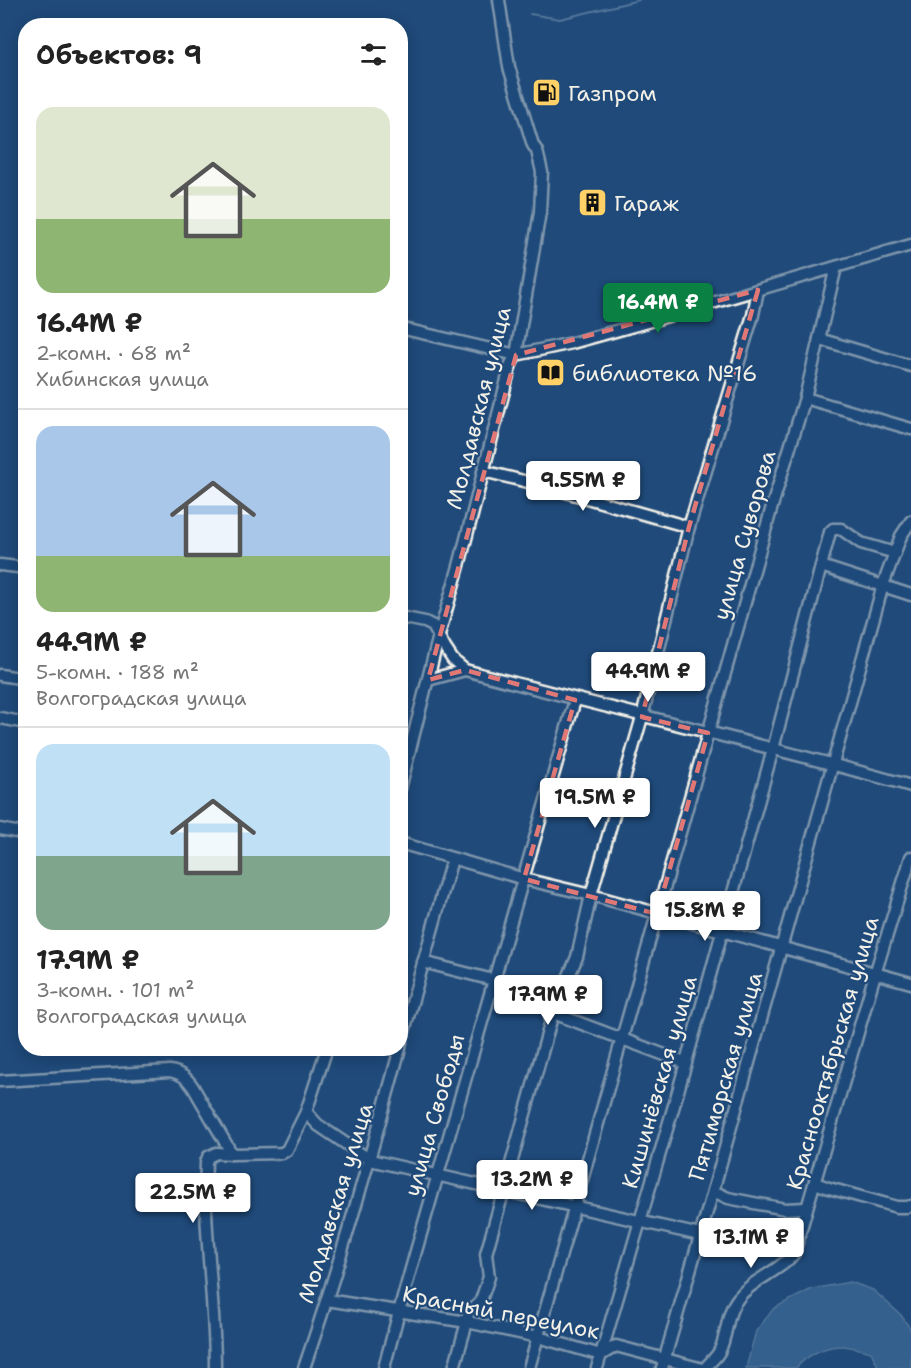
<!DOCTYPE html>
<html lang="ru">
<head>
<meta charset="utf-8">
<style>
	body { margin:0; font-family:"Shantell Sans",sans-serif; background:#f2f2f2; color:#222; height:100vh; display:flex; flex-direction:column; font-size:22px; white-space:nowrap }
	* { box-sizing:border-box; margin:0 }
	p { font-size:20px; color:#767676 }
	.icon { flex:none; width:33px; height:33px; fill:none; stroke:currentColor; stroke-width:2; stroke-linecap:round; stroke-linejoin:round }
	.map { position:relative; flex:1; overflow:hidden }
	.sheet { position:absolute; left:18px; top:18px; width:390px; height:1038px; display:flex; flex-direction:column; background:#fff; border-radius:24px; box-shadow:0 3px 15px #0003 }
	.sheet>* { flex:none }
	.price { position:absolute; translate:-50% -51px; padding:0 14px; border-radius:6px; background:#fff; color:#222; font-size:20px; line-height:39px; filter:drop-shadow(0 2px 3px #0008) }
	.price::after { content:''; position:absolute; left:50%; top:36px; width:18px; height:14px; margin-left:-9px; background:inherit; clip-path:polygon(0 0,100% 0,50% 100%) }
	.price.on { background:#0b8043; color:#fff }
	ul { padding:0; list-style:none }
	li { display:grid; align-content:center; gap:12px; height:318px; padding:0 18px }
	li+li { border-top:2px solid #e0e0e0 }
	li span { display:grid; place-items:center; height:186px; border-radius:18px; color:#555 }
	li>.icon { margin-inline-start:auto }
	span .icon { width:108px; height:108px; fill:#fffc; stroke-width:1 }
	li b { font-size:26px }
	h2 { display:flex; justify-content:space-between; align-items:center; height:72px; padding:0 18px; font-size:26px }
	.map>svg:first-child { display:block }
	.water { fill:#507aa5; stroke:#92aac0; stroke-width:1.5 }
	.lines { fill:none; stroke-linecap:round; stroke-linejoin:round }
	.stream { stroke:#92aac0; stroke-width:2 }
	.minor-casing { stroke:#f4f1e8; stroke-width:15 }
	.minor { stroke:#1f4a7a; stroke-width:10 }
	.marked { fill:none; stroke:#e27875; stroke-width:4.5; stroke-dasharray:12 8; stroke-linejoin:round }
	.labels { text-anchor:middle; stroke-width:4.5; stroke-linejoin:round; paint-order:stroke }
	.poi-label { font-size:22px; fill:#f4f1e8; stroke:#1f4a7a; text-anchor:start }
	.street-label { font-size:22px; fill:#f4f1e8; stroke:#1f4a7a }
</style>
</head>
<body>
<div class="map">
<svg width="911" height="1368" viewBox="0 0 911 1368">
	<rect width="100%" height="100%" fill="#1f4a7a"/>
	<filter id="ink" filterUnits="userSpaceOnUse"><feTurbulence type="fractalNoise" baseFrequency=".0167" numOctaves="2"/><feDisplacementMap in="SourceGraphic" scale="12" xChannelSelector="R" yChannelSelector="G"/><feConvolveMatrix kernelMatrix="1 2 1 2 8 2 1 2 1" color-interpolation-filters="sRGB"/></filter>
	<g filter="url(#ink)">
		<path class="water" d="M 850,1282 L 873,1290 L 901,1315 L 911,1330 L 911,1368 L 879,1368 L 871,1352 C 849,1346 836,1342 815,1353 C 807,1357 802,1361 796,1368 L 746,1368 L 756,1331 L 774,1308 L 812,1289 Z"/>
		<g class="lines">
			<path class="stream" d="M 530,14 L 560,19 L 639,0"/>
			<defs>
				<g id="minor">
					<path d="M 400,328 L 516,355 L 572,343 L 637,325 L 911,245"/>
					<path d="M 819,339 L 911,366"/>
					<path d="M 805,398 L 911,429"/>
					<path d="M 483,471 L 548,487 L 689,527"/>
					<path d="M 0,565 L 26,568"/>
					<path d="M 821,566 L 911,595"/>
					<path d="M 400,617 L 425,622 L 433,626 L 445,648 L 453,660 L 465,670 C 614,710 764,744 911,786"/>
					<path d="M 0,675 L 26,679"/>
					<path d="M 428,680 L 465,670"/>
					<path d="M 0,718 L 26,723"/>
					<path d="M 400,789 L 439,635 L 459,566 L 511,364 L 516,355 L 540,212 L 542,172 L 537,151 L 533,145 L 509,67 L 499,0"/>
					<path d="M 0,829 L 26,834"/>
					<path d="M 400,843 L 524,879 L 591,895 L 911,983"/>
					<path d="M 423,962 L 493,980 L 548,997 L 553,1013 L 686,1063"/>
					<path d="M 400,1046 L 452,859"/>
					<path d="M 327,1048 L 306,1112 L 318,1125 L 370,1160 L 700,1235"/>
					<path d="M 0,1081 L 170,1071 C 181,1073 187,1078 193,1087 L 232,1154 L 282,1153 L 287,1150 L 306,1112"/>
					<path d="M 815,1183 L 829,1188 L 897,1207 L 906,1207 L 911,1206"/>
					<path d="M 713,1191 L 728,1198 L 785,1209 L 806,1208"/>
					<path d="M 327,1300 L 467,1322 L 538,1337 L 601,1355 L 616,1346 L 699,1368"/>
					<path d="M 215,1368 C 215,1299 203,1230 206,1162 L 208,1157 L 216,1153 L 232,1154"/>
					<path d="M 304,1368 C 340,1263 371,1156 400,1048"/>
					<path d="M 384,1368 C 401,1302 420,1237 439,1171 C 483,1014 530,857 575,700"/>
					<path d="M 454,1368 L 467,1322 L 468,1313 L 480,1303 L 489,1277 L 486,1254 L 553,1013 L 577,957 L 591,895 L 642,717 L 689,527 L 753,315 L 758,290"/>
					<path d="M 529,1368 L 773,503 L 805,398 L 836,267"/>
					<path d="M 597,1368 L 677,1095 L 722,932 L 773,749 L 830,532 L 833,529 L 841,529 L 861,543 L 895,553"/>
					<path d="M 662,1368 L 713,1191 L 883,585 L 901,536 L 911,521"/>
					<path d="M 705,1368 C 710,1362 717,1357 720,1350 C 728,1333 726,1312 739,1297 C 753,1279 781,1271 794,1253 L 875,974 L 911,857"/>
				</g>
			</defs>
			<use href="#minor" class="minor-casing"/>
			<use href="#minor" class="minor"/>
		</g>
	</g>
	<path d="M0 0H911V1368H0ZM 758,290 L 689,527 L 642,717 L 708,733 L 657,914 L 524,879 L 575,700 L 465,670 L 428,680 L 516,355 Z" fill="#1f4a7a" fill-opacity=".55" fill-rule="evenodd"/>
	<path class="marked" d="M 758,290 L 689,527 L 642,717 L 708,733 L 657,914 L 524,879 L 575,700 L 465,670 L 428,680 L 516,355 Z"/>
	<defs>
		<symbol id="fuel-square" viewBox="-11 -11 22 22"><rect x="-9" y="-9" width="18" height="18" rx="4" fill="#ffd166" stroke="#1f4a7a"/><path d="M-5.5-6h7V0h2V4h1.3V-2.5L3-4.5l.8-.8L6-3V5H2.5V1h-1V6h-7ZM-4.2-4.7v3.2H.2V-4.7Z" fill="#111"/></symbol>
		<symbol id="building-square" viewBox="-11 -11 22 22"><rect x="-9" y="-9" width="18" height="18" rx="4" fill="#ffd166" stroke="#1f4a7a"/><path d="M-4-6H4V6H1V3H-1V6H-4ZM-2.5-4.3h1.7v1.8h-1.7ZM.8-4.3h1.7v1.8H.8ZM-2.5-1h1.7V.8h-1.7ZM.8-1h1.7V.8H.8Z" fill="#111"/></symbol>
		<symbol id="library-square" viewBox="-11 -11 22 22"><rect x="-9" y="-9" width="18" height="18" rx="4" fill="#ffd166" stroke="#1f4a7a"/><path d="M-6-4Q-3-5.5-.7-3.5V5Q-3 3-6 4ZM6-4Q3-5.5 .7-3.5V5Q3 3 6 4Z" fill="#111"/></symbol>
	</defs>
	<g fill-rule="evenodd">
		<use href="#fuel-square" x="530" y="76" width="33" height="33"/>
		<use href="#building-square" x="576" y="186" width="33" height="33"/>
		<use href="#library-square" x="534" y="356" width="33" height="33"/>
	</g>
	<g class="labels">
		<g class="poi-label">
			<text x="568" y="101">Газпром</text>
			<text x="614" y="211">Гараж</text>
			<text x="572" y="381">библиотека №16</text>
		</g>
		<g class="street-label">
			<text transform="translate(478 408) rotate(-76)" y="8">Молдавская улица</text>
			<text transform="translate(744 535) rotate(-74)" y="8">улица Суворова</text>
			<text transform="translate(832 1053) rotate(-74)" y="8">Краснооктябрьская улица</text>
			<text transform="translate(725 1076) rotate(-74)" y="8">Пятиморская улица</text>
			<text transform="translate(659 1082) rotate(-74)" y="8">Кишинёвская улица</text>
			<text transform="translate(434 1115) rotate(-74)" y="8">улица Свободы</text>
			<text transform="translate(335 1203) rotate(-73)" y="8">Молдавская улица</text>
			<text transform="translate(501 1312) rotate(11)" y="8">Красный переулок</text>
		</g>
	</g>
</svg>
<b class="price on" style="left:658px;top:334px">16.4M ₽</b>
<b class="price" style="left:583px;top:512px">9.55M ₽</b>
<b class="price" style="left:648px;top:703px">44.9M ₽</b>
<b class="price" style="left:595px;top:829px">19.5M ₽</b>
<b class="price" style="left:705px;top:942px">15.8M ₽</b>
<b class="price" style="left:548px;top:1026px">17.9M ₽</b>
<b class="price" style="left:532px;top:1211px">13.2M ₽</b>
<b class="price" style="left:193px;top:1224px">22.5M ₽</b>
<b class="price" style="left:751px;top:1269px">13.1M ₽</b>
<section class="sheet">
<h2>Объектов: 9<svg class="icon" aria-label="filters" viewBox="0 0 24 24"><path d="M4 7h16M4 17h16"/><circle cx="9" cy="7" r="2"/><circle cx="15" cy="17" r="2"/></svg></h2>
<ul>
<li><span style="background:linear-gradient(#dfe7d0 60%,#8fb573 0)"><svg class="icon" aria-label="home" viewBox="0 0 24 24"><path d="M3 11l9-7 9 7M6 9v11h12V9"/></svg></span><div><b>16.4M ₽</b><p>2-комн. · 68 m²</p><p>Хибинская улица</p></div></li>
<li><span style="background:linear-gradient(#a9c7e8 70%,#8fb573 0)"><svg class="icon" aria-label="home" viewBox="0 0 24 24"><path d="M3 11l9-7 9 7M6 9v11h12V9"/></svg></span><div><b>44.9M ₽</b><p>5-комн. · 188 m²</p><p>Волгоградская улица</p></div></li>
<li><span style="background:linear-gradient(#bfe0f5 60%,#7fa58c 0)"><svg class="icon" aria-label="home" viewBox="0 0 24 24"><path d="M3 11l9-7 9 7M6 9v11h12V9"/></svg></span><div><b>17.9M ₽</b><p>3-комн. · 101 m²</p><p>Волгоградская улица</p></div></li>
</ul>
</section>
</div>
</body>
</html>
